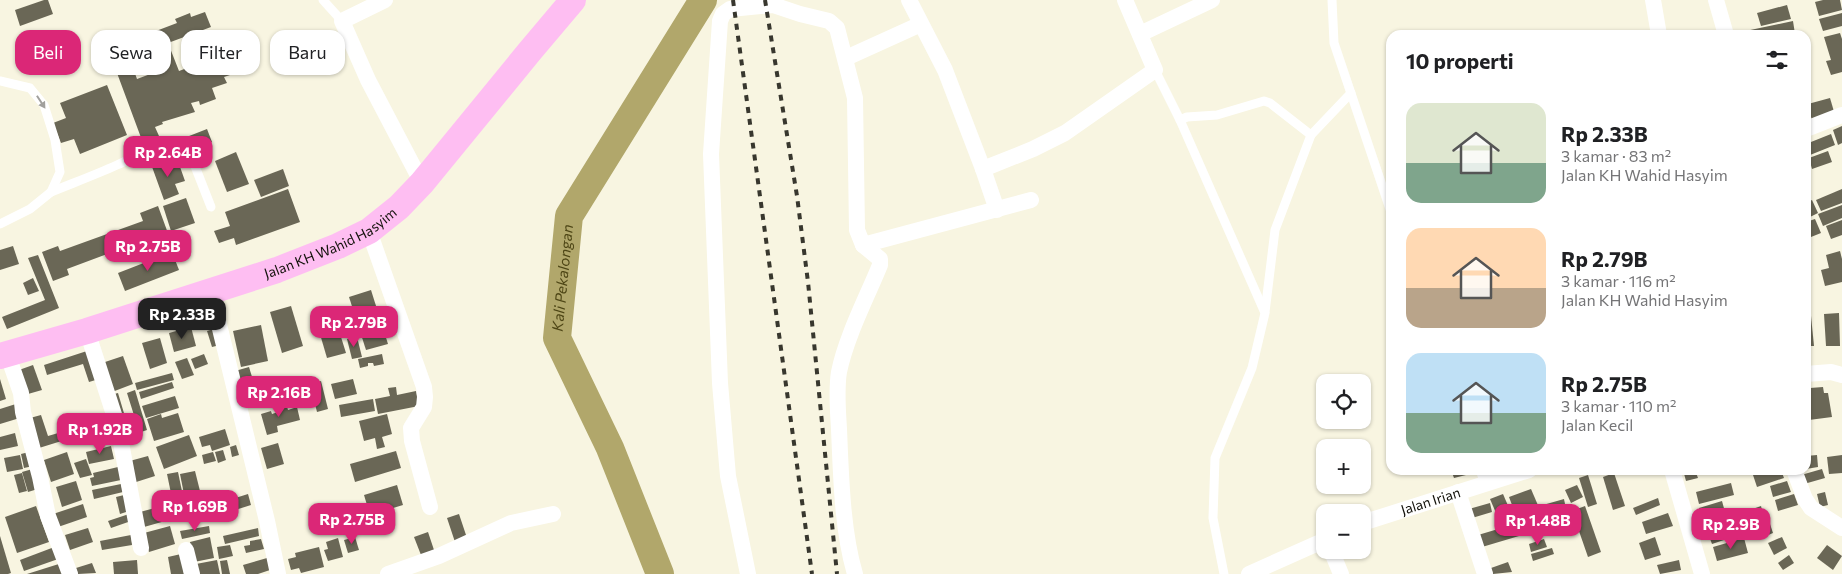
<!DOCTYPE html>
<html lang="id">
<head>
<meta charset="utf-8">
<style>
	body { margin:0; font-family:Commissioner,sans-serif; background:#f6f6f6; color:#202124; height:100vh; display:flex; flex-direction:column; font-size:19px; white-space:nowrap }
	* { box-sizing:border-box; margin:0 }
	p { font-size:16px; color:#757577 }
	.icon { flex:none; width:28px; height:28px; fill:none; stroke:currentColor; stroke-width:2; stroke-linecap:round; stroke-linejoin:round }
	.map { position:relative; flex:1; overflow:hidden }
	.details { position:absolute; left:1386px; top:30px; width:425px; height:445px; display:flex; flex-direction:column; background:#fff; border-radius:15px; box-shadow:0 1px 4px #0004 }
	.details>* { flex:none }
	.guide { position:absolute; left:15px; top:30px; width:475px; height:45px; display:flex; gap:10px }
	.buttons { position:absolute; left:1316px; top:374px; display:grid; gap:10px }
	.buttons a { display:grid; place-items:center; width:55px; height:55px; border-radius:10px; background:#fff; box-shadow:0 1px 4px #0004; font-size:25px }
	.price { position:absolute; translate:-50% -42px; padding:0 11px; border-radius:10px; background:#db2777; color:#fff; font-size:16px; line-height:32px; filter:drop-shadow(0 1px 2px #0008) }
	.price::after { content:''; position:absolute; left:50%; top:30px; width:15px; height:11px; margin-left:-8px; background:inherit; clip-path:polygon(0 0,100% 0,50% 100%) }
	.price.active { background:#222; color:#fff }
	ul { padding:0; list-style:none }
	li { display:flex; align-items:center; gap:15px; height:125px; padding:0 20px }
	li span { display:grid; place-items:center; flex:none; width:140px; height:100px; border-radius:15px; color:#555 }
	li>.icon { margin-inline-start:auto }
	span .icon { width:60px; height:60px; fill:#fffc; stroke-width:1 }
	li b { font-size:21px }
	h2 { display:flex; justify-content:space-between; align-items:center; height:60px; padding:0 20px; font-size:21px }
	.tag { padding:0 18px; border-radius:15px; background:#fff; box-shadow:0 1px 4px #0004; font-size:18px; line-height:45px }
	.tag.active { background:#db2777; color:#fff }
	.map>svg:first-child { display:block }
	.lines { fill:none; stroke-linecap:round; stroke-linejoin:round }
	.river { stroke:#b1a76b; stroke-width:28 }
	.building { fill:#6a6756 }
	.lane { stroke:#fff; stroke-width:9 }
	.street { stroke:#fff; stroke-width:16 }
	.primary { stroke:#febef2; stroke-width:26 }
	.rail { stroke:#38372e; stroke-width:4; stroke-dasharray:6 6; stroke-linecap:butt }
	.oneway { fill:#a1a09d }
	.labels { text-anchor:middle; stroke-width:5; stroke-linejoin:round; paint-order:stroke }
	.street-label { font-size:14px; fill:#13120b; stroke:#fff }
	.water-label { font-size:15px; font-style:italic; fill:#4e4616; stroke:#fff }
</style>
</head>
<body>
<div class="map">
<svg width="1842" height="574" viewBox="0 0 1842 574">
	<rect width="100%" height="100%" fill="#f8f5e1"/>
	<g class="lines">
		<path class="river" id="s1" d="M 660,574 L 610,448 L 557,338 L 569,216 L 703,0"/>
	</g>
	<g class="building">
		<path d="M 44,0 L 48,0 L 53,14 L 20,26 L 15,10 Z"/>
		<path d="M 1823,0 L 1840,0 L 1842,10 L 1819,16 L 1815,2 Z"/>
		<path d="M 1787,5 L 1791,19 L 1761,26 L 1757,13 Z"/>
		<path d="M 205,12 L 211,27 L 168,43 L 179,71 L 187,68 L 185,61 L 208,52 L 213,67 L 231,60 L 236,73 L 224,77 L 227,83 L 212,88 L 216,99 L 200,105 L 199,101 L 191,103 L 195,112 L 162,122 L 163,124 L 155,127 L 159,136 L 143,143 L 104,38 L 120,32 L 137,79 L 169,67 L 156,31 L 177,23 L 175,19 L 190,13 L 191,17 Z"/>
		<path d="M 1842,13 L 1842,26 L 1823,31 L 1819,19 Z"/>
		<path d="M 1793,21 L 1795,34 L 1736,35 L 1736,33 Z"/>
		<path d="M 1840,33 L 1842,39 L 1842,72 L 1831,75 L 1826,61 L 1831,60 L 1824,37 Z"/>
		<path d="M 107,85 L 127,135 L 80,154 L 74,139 L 61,143 L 53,123 L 66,118 L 60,103 Z"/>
		<path d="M 1830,98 L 1835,115 L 1812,121 L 1808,104 Z"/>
		<path d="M 1842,126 L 1842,143 L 1838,145 L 1833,130 Z"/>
		<path d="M 207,129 L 212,142 L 196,148 L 195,145 L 187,147 L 184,138 Z"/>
		<path d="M 1831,134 L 1835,145 L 1810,155 L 1806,144 Z"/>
		<path d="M 1828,151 L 1832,162 L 1812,169 L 1809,158 Z"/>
		<path d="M 236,152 L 249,184 L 227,192 L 215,161 Z"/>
		<path d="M 166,158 L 169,168 L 179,164 L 185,181 L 175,184 L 179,194 L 164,200 L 151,164 Z"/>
		<path d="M 283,169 L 289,186 L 261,197 L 254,180 Z"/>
		<path d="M 288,189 L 300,222 L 236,245 L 234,238 L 219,243 L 214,231 L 230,226 L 225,212 Z"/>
		<path d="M 1842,189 L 1842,203 L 1821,211 L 1816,200 Z"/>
		<path d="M 186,198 L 195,223 L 171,231 L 163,206 Z"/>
		<path d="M 1812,200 L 1818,213 L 1806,219 L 1806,203 Z"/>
		<path d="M 1842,205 L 1842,218 L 1823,226 L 1818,214 Z"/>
		<path d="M 158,206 L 169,236 L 151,243 L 150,238 L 67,269 L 69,275 L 53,281 L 42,252 L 58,246 L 60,251 L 143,221 L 140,213 Z"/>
		<path d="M 1815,219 L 1821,233 L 1806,239 L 1806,222 Z"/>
		<path d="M 1842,220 L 1842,235 L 1831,239 L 1826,226 Z"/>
		<path d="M 13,246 L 19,264 L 0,270 L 0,250 Z"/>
		<path d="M 1840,251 L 1842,259 L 1842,282 L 1825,286 L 1821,270 L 1829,268 L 1826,255 Z"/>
		<path d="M 172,252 L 179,270 L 125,291 L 118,273 Z"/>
		<path d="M 38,255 L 59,308 L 7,329 L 2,317 L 45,300 L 28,258 Z"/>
		<path d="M 33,278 L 39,291 L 28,295 L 23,283 Z"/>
		<path d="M 371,290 L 388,344 L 366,350 L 349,297 Z"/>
		<path d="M 291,306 L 303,346 L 282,353 L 270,312 Z"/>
		<path d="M 1839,313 L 1840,346 L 1826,346 L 1824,314 Z"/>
		<path d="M 1806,316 L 1811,316 L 1814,346 L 1806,346 Z"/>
		<path d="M 335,318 L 346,353 L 327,358 L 317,324 Z"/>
		<path d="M 261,325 L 268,361 L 241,367 L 233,331 Z"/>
		<path d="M 191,327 L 196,346 L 174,352 L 169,333 Z"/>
		<path d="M 214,329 L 220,345 L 212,347 L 207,331 Z"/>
		<path d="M 357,337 L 362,357 L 352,359 L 347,339 Z"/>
		<path d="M 160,338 L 167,363 L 150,369 L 142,343 Z"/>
		<path d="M 90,350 L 99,379 L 89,382 L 83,364 L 47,375 L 44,365 Z"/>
		<path d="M 204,354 L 208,364 L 195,369 L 191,359 Z"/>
		<path d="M 382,354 L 384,364 L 374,366 L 373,363 L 368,363 L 368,366 L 360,368 L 358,359 Z"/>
		<path d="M 123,356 L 133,384 L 112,392 L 102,363 Z"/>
		<path d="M 187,358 L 194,375 L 182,379 L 175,362 Z"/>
		<path d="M 33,365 L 42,390 L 28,394 L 19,370 Z"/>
		<path d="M 249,367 L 259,400 L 245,404 L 235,371 Z"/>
		<path d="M 172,373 L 174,380 L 137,390 L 135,383 Z"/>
		<path d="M 0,379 L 6,399 L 0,401 Z"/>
		<path d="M 353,379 L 357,394 L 335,399 L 331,384 Z"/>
		<path d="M 321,381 L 328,409 L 317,412 L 310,385 Z"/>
		<path d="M 172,382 L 174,388 L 141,399 L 139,392 Z"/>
		<path d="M 396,387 L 397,395 L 416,391 L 419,406 L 378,414 L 375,399 L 390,396 L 388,388 Z"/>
		<path d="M 1823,387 L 1824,393 L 1828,393 L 1832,417 L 1809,420 L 1806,395 L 1811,395 L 1810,388 Z"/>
		<path d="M 135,390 L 147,430 L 123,438 L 110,395 L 118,393 L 129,430 L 138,428 L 127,393 Z"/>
		<path d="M 175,396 L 179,408 L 146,418 L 142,406 Z"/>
		<path d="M 373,399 L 375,411 L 341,417 L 339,405 Z"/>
		<path d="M 19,403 L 23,417 L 0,424 L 0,409 Z"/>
		<path d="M 286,403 L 288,410 L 297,407 L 300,420 L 277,426 L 278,432 L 267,435 L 261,414 L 271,411 L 272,414 L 278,412 L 276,406 Z"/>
		<path d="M 178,413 L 184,432 L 154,441 L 147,419 L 161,414 L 162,418 Z"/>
		<path d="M 387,414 L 392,434 L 382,437 L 385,447 L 377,449 L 375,438 L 364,441 L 359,421 Z"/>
		<path d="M 41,415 L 48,436 L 65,431 L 68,439 L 39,448 L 30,418 Z"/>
		<path d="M 105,416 L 110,430 L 83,438 L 78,424 Z"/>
		<path d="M 225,429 L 230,445 L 212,451 L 210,445 L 202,447 L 199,437 Z"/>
		<path d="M 15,433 L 18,446 L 0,450 L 0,437 Z"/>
		<path d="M 189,435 L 197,456 L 164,469 L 156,447 Z"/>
		<path d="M 278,443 L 284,464 L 267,469 L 261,448 Z"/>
		<path d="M 236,445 L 239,455 L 232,457 L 230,447 Z"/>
		<path d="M 111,446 L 114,459 L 89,464 L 86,452 Z"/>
		<path d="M 223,450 L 226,460 L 218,463 L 215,452 Z"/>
		<path d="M 396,451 L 401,468 L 355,482 L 350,464 Z"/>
		<path d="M 29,452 L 33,466 L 24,468 L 21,454 Z"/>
		<path d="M 67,452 L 74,474 L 51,482 L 44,460 Z"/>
		<path d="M 213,452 L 216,461 L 204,464 L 202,455 Z"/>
		<path d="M 20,455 L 23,469 L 7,472 L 4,458 Z"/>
		<path d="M 1817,455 L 1818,467 L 1806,469 L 1806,456 Z"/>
		<path d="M 1842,455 L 1842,473 L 1829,474 L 1827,457 Z"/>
		<path d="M 148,456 L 155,476 L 133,483 L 126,462 Z"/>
		<path d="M 86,459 L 92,475 L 80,478 L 74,463 Z"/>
		<path d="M 118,467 L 121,480 L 92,486 L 90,478 L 94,477 L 93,473 Z"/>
		<path d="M 36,468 L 41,488 L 28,492 L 22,472 Z"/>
		<path d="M 1822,469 L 1825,478 L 1804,484 L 1801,475 Z"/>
		<path d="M 1451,470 L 1473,470 L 1474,473 L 1454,478 Z"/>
		<path d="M 1683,470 L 1695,470 L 1698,478 L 1686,481 Z"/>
		<path d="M 1767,470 L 1781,470 L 1784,478 L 1757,487 L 1753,475 Z"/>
		<path d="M 195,471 L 201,495 L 185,499 L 180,474 Z"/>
		<path d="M 178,472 L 184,501 L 173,503 L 167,474 Z"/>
		<path d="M 22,473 L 27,491 L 19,493 L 14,475 Z"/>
		<path d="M 1614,473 L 1625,506 L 1613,510 L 1603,477 Z"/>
		<path d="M 1588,475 L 1597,504 L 1588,507 L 1579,478 Z"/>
		<path d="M 76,481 L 82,500 L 62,507 L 56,487 Z"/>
		<path d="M 1787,481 L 1791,492 L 1773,497 L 1770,486 Z"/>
		<path d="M 1731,483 L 1734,495 L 1699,504 L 1696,492 Z"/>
		<path d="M 121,484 L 123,492 L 94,499 L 92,490 Z"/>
		<path d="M 397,485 L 403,505 L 370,515 L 364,495 Z"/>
		<path d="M 1577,485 L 1583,497 L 1571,503 L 1565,490 Z"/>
		<path d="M 1531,489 L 1540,510 L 1517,518 L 1509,497 Z"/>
		<path d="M 1825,492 L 1828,505 L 1820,507 L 1817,494 Z"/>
		<path d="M 128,494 L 132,510 L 120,514 L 116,497 Z"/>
		<path d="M 248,494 L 251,505 L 232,511 L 229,500 Z"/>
		<path d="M 1503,494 L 1509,508 L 1496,513 L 1490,499 Z"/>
		<path d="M 1794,494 L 1798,505 L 1778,511 L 1775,500 Z"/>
		<path d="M 1658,498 L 1660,505 L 1636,515 L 1633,508 Z"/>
		<path d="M 1564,499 L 1566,509 L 1546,515 L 1543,505 Z"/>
		<path d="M 1722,501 L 1725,512 L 1703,520 L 1699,508 Z"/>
		<path d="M 1490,503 L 1492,512 L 1472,518 L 1469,509 Z"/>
		<path d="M 83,504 L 87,517 L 58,527 L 53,514 Z"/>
		<path d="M 166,505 L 168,512 L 188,507 L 190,514 L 144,527 L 140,512 Z"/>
		<path d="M 36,506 L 49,542 L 17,553 L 5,517 Z"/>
		<path d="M 1585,506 L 1601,552 L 1588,557 L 1572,511 Z"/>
		<path d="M 1761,506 L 1763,514 L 1750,519 L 1747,511 Z"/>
		<path d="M 1668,513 L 1673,526 L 1646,534 L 1642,522 Z"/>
		<path d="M 129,514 L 131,521 L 111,528 L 108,521 Z"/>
		<path d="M 459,514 L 467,538 L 455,542 L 447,518 Z"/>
		<path d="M 1727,518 L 1733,537 L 1712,544 L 1705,525 Z"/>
		<path d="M 1515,524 L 1519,536 L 1482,547 L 1478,535 Z"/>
		<path d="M 1770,524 L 1773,533 L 1761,538 L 1757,529 Z"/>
		<path d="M 170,526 L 175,544 L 149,552 L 144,533 Z"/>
		<path d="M 209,526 L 210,533 L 182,539 L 180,531 Z"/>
		<path d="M 88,528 L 93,542 L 70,550 L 65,535 Z"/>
		<path d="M 258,528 L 259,536 L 225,544 L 223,536 Z"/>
		<path d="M 428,532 L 434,550 L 421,555 L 414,537 Z"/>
		<path d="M 131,535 L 132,545 L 102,550 L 100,541 Z"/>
		<path d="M 0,536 L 11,573 L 8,574 L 0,574 Z"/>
		<path d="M 210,537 L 214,558 L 194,562 L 190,542 Z"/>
		<path d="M 355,537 L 359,550 L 348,553 L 344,540 Z"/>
		<path d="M 1655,537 L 1661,555 L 1645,560 L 1639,543 Z"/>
		<path d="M 1782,537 L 1787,548 L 1774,555 L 1768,543 Z"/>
		<path d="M 338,538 L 343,557 L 328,561 L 324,550 L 328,549 L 326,542 Z"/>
		<path d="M 1744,538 L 1748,553 L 1717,561 L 1713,547 Z"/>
		<path d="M 261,539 L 264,549 L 246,553 L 244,546 L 250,545 L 250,541 Z"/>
		<path d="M 1544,539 L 1547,547 L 1531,552 L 1529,544 Z"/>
		<path d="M 230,545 L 233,556 L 219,559 L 217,547 Z"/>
		<path d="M 1827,545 L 1842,556 L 1833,570 L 1817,558 Z"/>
		<path d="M 57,546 L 61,558 L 24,571 L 20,560 Z"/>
		<path d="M 319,547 L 324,567 L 301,573 L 299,568 L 291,570 L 288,559 L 296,557 L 295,553 Z"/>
		<path d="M 1552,548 L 1554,554 L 1533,561 L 1531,554 Z"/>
		<path d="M 181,554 L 184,574 L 171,574 L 168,557 Z"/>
		<path d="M 1789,555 L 1794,563 L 1783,570 L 1778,563 Z"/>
		<path d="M 267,558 L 270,570 L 258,574 L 246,574 L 243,565 Z"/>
		<path d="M 137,560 L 138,574 L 114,574 L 113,562 Z"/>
		<path d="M 217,560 L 220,574 L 194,574 L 196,564 Z"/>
		<path d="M 227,560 L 230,574 L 222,574 L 220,561 Z"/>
		<path d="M 1679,560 L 1681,570 L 1660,574 L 1657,565 Z"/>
		<path d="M 1508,562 L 1512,572 L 1493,574 L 1491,568 Z"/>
		<path d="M 62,563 L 65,574 L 27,574 Z"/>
		<path d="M 92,563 L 96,573 L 78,574 L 76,568 Z"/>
	</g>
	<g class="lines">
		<g class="lane">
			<path d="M 323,0 L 342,21"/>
			<path d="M 1332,0 L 1334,43 L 1391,212"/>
			<path d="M 1155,70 L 1180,120 L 1265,313 L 1252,368 L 1215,458 L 1213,518 L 1224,574"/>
			<path d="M 0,81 L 30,88 L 44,105 L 55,140 L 60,172 L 51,192 L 30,209 L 0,224"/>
			<path d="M 1180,120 L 1187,117 L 1217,115 L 1264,101 L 1270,103 L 1311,135"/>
			<path d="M 51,192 C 73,183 95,175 117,165 C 137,156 155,142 178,141 L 191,156 L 211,207"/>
			<path d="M 1265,312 L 1275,230 L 1311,135 L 1351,93"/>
			<path d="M 1480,470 L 1485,484"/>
		</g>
		<g class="street">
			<path d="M 385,0 L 342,21 L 368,80 L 422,183"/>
			<path d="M 909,0 L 945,70 L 983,169 L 997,210"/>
			<path d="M 1653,0 L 1659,35"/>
			<path d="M 1716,0 L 1726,35"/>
			<path d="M 1140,34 L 1212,0"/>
			<path d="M 846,58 L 921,24"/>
			<path d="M 1806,129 L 1842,115"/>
			<path d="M 983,169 L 1033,149 L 1065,133 L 1155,70 L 1125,0"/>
			<path d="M 369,231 L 424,387 L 425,397 L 424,407 L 411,428 L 412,441 L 430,507"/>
			<path d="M 863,245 L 1031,200"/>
			<path d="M 211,292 L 267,521 L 278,574"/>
			<path d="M 87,331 L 118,427 L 141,548"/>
			<path d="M 7,353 L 21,393 L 23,412 L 40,477 L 48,516 L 70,574"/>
			<path d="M 1806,374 L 1831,372 L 1842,375"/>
			<path d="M 1672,470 L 1702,574"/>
			<path d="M 1794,470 L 1805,499 L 1811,508 L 1842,528"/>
			<path d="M 1458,492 L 1485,574"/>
			<path id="s2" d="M 1362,523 L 1529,470"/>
			<path d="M 186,550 L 192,574"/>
			<path d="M 1331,550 L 1341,574"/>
			<path d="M 388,574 L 439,556 L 511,523 L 553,514"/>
			<path d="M 748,574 L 728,476 L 720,383 L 711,154 L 720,21 L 723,14 L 730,9 L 773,5 L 800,14 L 829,21 L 837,28 L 855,98 L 857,230 L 863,245 L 880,259 L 880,265 C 867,297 846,337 839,372 C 836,390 838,411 839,429 C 841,475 842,530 855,574"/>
			<path d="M 1249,574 L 1325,540"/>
		</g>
		<path class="primary" id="s3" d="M 0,356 L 87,331 L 277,270 L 338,246 L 369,231 L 399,207 L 422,183 L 530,51 L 573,0"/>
		<g class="rail">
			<path d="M 733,0 L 812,574"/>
			<path d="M 765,0 L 797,196 L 808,282 L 837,574"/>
		</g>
	</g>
	<defs><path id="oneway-solid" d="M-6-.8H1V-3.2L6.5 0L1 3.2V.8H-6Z" transform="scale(1.25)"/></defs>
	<use class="oneway" href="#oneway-solid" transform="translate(41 102) rotate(57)"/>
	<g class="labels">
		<g class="street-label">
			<text dy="5" stroke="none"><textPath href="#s3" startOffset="350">Jalan KH Wahid Hasyim</textPath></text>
			<text dy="5" stroke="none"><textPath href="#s2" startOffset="72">Jalan Irian</textPath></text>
		</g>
		<g class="water-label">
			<text dy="5" stroke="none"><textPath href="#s1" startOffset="318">Kali Pekalongan</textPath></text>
		</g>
	</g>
</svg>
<div class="buttons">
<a><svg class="icon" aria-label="locate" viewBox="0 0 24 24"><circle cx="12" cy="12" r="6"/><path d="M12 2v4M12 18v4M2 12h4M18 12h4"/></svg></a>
<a>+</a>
<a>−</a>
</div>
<b class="price" style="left:168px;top:178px">Rp 2.64B</b>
<b class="price" style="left:148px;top:272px">Rp 2.75B</b>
<b class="price active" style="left:182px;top:340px">Rp 2.33B</b>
<b class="price" style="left:354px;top:348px">Rp 2.79B</b>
<b class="price" style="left:279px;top:418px">Rp 2.16B</b>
<b class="price" style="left:100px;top:455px">Rp 1.92B</b>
<b class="price" style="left:195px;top:532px">Rp 1.69B</b>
<b class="price" style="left:352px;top:545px">Rp 2.75B</b>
<b class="price" style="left:1538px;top:546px">Rp 1.48B</b>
<b class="price" style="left:1731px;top:550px">Rp 2.9B</b>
<div class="guide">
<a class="tag active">Beli</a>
<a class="tag">Sewa</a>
<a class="tag">Filter</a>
<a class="tag">Baru</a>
</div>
<section class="details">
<h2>10 properti<svg class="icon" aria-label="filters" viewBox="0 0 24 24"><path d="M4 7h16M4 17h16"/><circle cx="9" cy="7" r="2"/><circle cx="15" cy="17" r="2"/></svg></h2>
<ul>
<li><span style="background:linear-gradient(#dfe7d0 60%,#7fa58c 0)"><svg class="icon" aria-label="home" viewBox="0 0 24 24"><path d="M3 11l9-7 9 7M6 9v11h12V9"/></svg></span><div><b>Rp 2.33B</b><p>3 kamar · 83 m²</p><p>Jalan KH Wahid Hasyim</p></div></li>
<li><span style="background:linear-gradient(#ffd9b3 60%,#b9a48a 0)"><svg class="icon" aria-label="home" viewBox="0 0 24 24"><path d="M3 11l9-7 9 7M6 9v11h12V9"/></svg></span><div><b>Rp 2.79B</b><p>3 kamar · 116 m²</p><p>Jalan KH Wahid Hasyim</p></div></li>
<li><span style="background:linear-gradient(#bfe0f5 60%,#7fa58c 0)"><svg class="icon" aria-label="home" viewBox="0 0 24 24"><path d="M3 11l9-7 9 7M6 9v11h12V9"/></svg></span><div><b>Rp 2.75B</b><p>3 kamar · 110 m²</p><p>Jalan Kecil</p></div></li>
</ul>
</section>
</div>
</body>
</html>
